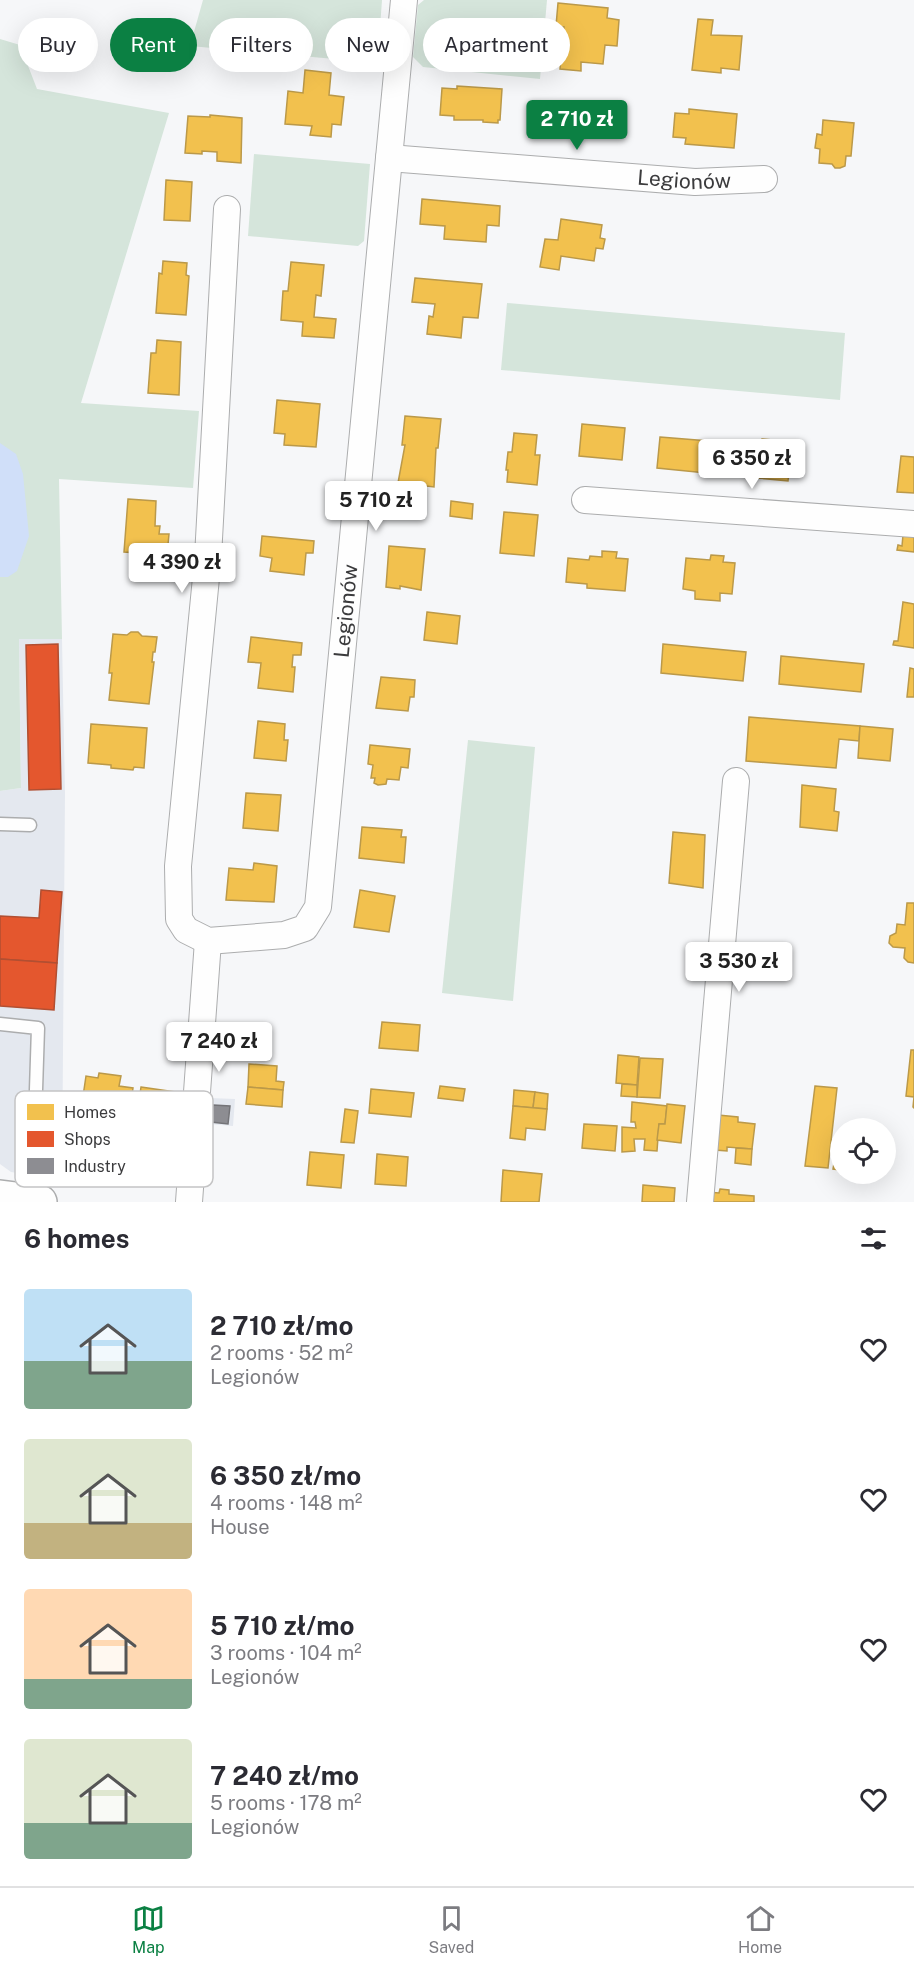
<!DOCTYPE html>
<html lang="en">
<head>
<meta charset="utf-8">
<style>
	body { margin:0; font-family:"Public Sans",sans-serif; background:#f2f2f3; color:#2b2b33; height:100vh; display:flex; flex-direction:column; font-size:22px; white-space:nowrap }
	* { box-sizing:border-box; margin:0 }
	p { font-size:20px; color:#7c7c81 }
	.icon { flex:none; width:33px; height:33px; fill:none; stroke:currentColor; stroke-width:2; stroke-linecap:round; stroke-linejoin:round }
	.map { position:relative; height:1202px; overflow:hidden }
	.panel { display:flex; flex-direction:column; background:#fff; flex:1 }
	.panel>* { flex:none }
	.top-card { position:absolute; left:18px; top:18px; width:600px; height:54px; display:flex; gap:12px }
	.tools { position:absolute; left:830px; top:1118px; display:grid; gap:12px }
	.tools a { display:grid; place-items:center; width:66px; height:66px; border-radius:50%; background:#fff; box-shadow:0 6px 24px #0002; font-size:30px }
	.price { position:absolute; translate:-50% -51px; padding:0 14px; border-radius:6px; background:#fff; color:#222; font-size:20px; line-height:39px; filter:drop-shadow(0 2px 3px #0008) }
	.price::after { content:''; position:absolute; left:50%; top:36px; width:18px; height:14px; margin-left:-9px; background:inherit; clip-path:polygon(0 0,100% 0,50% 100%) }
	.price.selected { background:#0b8043; color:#fff }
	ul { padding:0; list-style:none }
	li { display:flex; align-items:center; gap:18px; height:150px; padding:0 24px }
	li span { display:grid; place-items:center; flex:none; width:168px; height:120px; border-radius:6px; color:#555 }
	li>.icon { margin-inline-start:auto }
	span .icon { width:72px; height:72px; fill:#fffc; stroke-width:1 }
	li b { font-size:26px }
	h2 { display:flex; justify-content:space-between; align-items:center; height:72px; padding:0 24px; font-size:26px }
	.chip { padding:0 21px; border-radius:27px; background:#fff; box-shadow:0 6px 24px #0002; font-size:21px; line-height:54px }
	.chip.selected { background:#0b8043; color:#fff }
	.menu { display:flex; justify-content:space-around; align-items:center; height:84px; border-top:2px solid #e1e1e2; background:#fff; font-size:16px; color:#7c7c81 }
	.menu a { display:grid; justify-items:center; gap:3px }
	.menu .selected { color:#0b8043 }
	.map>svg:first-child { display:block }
	.built { fill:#e4e8ef }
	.green { fill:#d5e5db }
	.water { fill:#d0dff9 }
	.homes { fill:#f2c14e; stroke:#bb9949; stroke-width:1.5 }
	.shops { fill:#e4572e; stroke:#b14f32; stroke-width:1.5 }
	.industry { fill:#8d8d92; stroke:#747478; stroke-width:1.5 }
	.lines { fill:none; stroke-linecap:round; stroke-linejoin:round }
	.service-casing { stroke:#acadae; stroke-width:15 }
	.minor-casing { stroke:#acadae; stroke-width:28 }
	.secondary-casing { stroke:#acadae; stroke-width:36 }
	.service { stroke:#fefefe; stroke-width:12 }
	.minor { stroke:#fefefe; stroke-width:26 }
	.secondary { stroke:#fefefe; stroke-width:33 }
	.labels { text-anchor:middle; stroke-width:6; stroke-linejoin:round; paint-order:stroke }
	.street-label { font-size:21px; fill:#3b3b3d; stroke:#fff }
	.key { fill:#fff; stroke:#c4c4c5; stroke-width:1.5 }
	.key-label { font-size:16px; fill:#3b3b3d }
</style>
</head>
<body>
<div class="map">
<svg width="914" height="1202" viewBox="0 0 914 1202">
	<rect width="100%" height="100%" fill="#f6f7f9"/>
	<g class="built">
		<path d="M 19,639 L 62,639 L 65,793 L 62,1180 L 11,1172 L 0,1164 L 0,791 L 21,788 Z"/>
		<path d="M 210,1098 L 235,1099 L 233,1126 L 208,1124 Z"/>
	</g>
	<g class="green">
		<path d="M 203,0 L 382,0 L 378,55 L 368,62 L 190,46 Z"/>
		<path d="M 424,0 L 547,0 L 540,79 L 423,67 L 413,57 L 418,5 Z"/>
		<path d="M 0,39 L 20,45 L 37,89 L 169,113 L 81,403 L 199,411 L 193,488 L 59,479 L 62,639 L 19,639 L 21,788 L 0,791 Z"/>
		<path d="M 254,154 L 370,164 L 364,241 L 358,246 L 248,236 Z"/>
		<path d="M 507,303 L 845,333 L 840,400 L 501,370 Z"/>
		<path d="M 468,740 L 535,747 L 513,1001 L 442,993 Z"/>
	</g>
	<path class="water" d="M 0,443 L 16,454 L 23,474 L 29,536 L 17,571 L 8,577 L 0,577 Z"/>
	<g class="homes">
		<path d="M 558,3 L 608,8 L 607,18 L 619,20 L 617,46 L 605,45 L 603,64 L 581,62 L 581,71 L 560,69 L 564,27 L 556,26 Z"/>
		<path d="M 698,19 L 713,20 L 711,35 L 742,36 L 739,70 L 721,68 L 721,73 L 692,70 Z"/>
		<path d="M 305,70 L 331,73 L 329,95 L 344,97 L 341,125 L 332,124 L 331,137 L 310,135 L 312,126 L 285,124 L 288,91 L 303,93 Z"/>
		<path d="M 457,86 L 502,89 L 500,120 L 498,120 L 498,123 L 483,122 L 483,120 L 454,120 L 454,116 L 440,115 L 442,88 L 457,89 Z"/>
		<path d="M 689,109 L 737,114 L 734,148 L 685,144 L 686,138 L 673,137 L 675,113 L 689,114 Z"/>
		<path d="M 210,115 L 242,118 L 241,163 L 217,161 L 217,152 L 202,151 L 202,154 L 185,153 L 188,116 L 210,117 Z"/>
		<path d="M 823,120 L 854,123 L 851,156 L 846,156 L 845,166 L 840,168 L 835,168 L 832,164 L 819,163 L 820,149 L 815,148 L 817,134 L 822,135 Z"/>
		<path d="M 166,180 L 192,182 L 190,221 L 164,220 Z"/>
		<path d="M 422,199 L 500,206 L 499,226 L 487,225 L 486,242 L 444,239 L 445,226 L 420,224 Z"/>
		<path d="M 561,219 L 602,225 L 600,238 L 605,239 L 603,249 L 596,248 L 594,261 L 561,256 L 559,270 L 540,267 L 545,239 L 558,240 Z"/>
		<path d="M 163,261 L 187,263 L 186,275 L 189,276 L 186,315 L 156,313 L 159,273 L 162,274 Z"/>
		<path d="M 291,262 L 324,265 L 321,296 L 316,295 L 314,317 L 336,319 L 334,338 L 302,336 L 303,322 L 281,320 L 283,291 L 288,291 Z"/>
		<path d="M 415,278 L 482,284 L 478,318 L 463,317 L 461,338 L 427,334 L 429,316 L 433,317 L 435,304 L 412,302 Z"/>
		<path d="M 157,340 L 181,342 L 179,395 L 148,393 L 151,353 L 156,353 Z"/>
		<path d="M 277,400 L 320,404 L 316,447 L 284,445 L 285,434 L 274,433 Z"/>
		<path d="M 405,416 L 441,419 L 438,448 L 436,448 L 434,487 L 418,485 L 413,489 L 407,489 L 402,484 L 398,483 L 405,445 L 402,445 Z"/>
		<path d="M 582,424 L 625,428 L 622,460 L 579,456 Z"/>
		<path d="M 514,433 L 537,435 L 535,455 L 540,455 L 537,485 L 507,482 L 508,470 L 506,470 L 508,452 L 512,452 Z"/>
		<path d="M 660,437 L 709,441 L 706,473 L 657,468 Z"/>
		<path d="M 762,439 L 784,441 L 783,452 L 796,453 L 795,464 L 790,464 L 788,481 L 758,478 L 758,473 L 736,471 L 738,448 L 760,450 Z"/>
		<path d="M 901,456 L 914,457 L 914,493 L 897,492 Z"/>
		<path d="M 128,499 L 156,501 L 155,526 L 160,526 L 159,534 L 169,534 L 167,555 L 124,552 Z"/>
		<path d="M 451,501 L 473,504 L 472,519 L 450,516 Z"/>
		<path d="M 504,512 L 538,515 L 534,556 L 500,553 Z"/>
		<path d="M 903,535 L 914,536 L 914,552 L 897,550 L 898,545 L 902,546 Z"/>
		<path d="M 262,536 L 314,541 L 313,553 L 306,553 L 304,575 L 270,571 L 272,558 L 260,556 Z"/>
		<path d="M 389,546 L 425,549 L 421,590 L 400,586 L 400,589 L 386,587 Z"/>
		<path d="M 602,551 L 617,552 L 616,558 L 628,559 L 625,591 L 587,588 L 587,584 L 566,582 L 568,558 L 589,560 L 590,556 L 602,557 Z"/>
		<path d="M 711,555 L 724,556 L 723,562 L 735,563 L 732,594 L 720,593 L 720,601 L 695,599 L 695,591 L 683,589 L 686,558 L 710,560 Z"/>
		<path d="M 903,602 L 914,604 L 914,648 L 893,645 L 894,641 L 898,641 Z"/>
		<path d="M 427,612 L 460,616 L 457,644 L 424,640 Z"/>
		<path d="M 131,632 L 138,632 L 142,636 L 157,637 L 155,652 L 153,652 L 152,662 L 154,662 L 149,704 L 109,700 L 112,673 L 109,673 L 113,634 L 127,635 Z"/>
		<path d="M 251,637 L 302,643 L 301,655 L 293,655 L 292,667 L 295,667 L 293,692 L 258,688 L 261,663 L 248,662 Z"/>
		<path d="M 663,644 L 746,652 L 743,681 L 661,673 Z"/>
		<path d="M 781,656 L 864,664 L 861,692 L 779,684 Z"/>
		<path d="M 910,668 L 914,669 L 914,697 L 907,697 Z"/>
		<path d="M 381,677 L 415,680 L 414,697 L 410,697 L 408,711 L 376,708 Z"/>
		<path d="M 749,717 L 860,726 L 859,741 L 839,739 L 836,768 L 746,761 Z"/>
		<path d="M 258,721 L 285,724 L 284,740 L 288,740 L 286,761 L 254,758 Z"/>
		<path d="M 91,724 L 147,728 L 144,768 L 134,767 L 133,770 L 111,768 L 111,765 L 88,763 Z"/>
		<path d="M 860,726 L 893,729 L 890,761 L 858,758 Z"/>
		<path d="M 370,745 L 410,749 L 408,768 L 401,767 L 399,780 L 387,779 L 386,784 L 378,785 L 374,783 L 375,778 L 371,778 L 373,765 L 368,764 Z"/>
		<path d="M 802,785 L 836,789 L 834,811 L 839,812 L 837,831 L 800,827 Z"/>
		<path d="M 246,793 L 281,795 L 278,831 L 243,828 Z"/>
		<path d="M 362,827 L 402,830 L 401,837 L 406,837 L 404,863 L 359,858 Z"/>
		<path d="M 673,832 L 705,835 L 703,888 L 669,883 Z"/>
		<path d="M 254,863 L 277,866 L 274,902 L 226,900 L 229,868 L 253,870 Z"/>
		<path d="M 360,890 L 395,896 L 389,932 L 354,927 Z"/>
		<path d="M 907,903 L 914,903 L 914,963 L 908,962 L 904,958 L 905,948 L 893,947 L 889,943 L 890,936 L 896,933 L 897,924 L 905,925 Z"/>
		<path d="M 382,1022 L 420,1025 L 418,1051 L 379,1048 Z"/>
		<path d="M 911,1050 L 914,1050 L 914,1108 L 913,1107 L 914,1097 L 906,1096 Z"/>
		<path d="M 618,1055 L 639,1057 L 637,1085 L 616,1083 Z"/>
		<path d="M 640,1058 L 663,1059 L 660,1098 L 637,1097 Z"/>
		<path d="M 249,1064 L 277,1066 L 276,1081 L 284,1082 L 283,1090 L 248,1087 Z"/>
		<path d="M 99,1073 L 121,1076 L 119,1086 L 133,1088 L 129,1116 L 114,1114 L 114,1110 L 107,1109 L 106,1114 L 81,1110 L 86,1076 L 98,1078 Z"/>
		<path d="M 622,1084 L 637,1085 L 637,1097 L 621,1096 Z"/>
		<path d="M 440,1086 L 465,1089 L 463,1101 L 438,1098 Z"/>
		<path d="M 815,1086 L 837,1088 L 828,1168 L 805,1166 Z"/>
		<path d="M 141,1087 L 175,1092 L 170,1127 L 158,1125 L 159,1111 L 130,1107 L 131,1099 L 139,1101 Z"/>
		<path d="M 248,1087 L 283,1090 L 282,1107 L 246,1104 Z"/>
		<path d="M 371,1089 L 414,1093 L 411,1117 L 369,1113 Z"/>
		<path d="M 514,1090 L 535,1092 L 533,1108 L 513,1106 Z"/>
		<path d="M 535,1092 L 548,1094 L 547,1109 L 533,1108 Z"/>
		<path d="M 632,1102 L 667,1106 L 665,1124 L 659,1124 L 657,1151 L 644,1150 L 645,1139 L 634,1139 L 635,1151 L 622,1152 L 622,1127 L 636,1128 L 635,1122 L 631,1122 Z"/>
		<path d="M 667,1104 L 685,1106 L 681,1143 L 657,1140 L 659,1124 L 665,1124 Z"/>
		<path d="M 513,1106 L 547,1109 L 545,1130 L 526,1128 L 525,1140 L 510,1138 Z"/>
		<path d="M 345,1109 L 358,1111 L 354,1143 L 341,1142 Z"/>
		<path d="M 718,1115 L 738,1117 L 738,1122 L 755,1124 L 752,1149 L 727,1147 L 727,1151 L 715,1150 Z"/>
		<path d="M 584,1124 L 617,1126 L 615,1151 L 582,1148 Z"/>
		<path d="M 736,1148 L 752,1149 L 751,1165 L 735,1163 Z"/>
		<path d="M 310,1152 L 344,1155 L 341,1188 L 307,1185 Z"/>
		<path d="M 836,1152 L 840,1153 L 840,1170 L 833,1169 Z"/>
		<path d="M 377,1154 L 408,1157 L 406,1186 L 375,1184 Z"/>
		<path d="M 503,1170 L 542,1174 L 539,1202 L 501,1202 Z"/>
		<path d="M 643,1185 L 675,1188 L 674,1202 L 642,1202 Z"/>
		<path d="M 720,1189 L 729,1190 L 729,1194 L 754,1196 L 754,1202 L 707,1202 L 708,1192 L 719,1193 Z"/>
	</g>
	<g class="shops">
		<path d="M 58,644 L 61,789 L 29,790 L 26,645 Z"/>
		<path d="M 41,890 L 62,892 L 57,963 L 0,959 L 0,916 L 39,918 Z"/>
		<path d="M 0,959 L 57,963 L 54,1010 L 0,1006 Z"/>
	</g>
	<path class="industry" d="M 213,1105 L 230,1106 L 228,1124 L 211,1122 Z"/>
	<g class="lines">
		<defs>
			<g id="service">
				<path d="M 0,824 L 30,825"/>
				<path d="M 0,1024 L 38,1028 L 33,1182 L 24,1199"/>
			</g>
			<g id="minor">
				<path id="s1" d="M 389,158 L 695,182 L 764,179"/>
				<path id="s2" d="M 227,209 L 208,557 L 178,866 L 179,919 L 186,930 L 208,941 L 284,935 L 305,928 L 318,907 L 404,0"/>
				<path d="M 585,500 L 914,524"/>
				<path d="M 189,1202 L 208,941"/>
				<path d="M 700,1202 L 736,781"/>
			</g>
			<path id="secondary" d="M 0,1197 L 40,1202"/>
		</defs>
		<use href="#service" class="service-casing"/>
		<use href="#minor" class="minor-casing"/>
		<use href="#secondary" class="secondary-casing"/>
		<use href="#service" class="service"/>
		<use href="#minor" class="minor"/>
		<use href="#secondary" class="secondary"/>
	</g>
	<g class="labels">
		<g class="street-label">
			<text dy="7" stroke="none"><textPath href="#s1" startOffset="296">Legionów</textPath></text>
			<text dy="7" stroke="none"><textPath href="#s2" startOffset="1170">Legionów</textPath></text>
		</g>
	</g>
	<rect x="15" y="1091" width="198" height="96" rx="9" class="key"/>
	<rect x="27" y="1104" width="27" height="16" fill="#f2c14e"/>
	<rect x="27" y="1131" width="27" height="16" fill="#e4572e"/>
	<rect x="27" y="1158" width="27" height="16" fill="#8d8d92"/>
	<g class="key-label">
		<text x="64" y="1118">Homes</text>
		<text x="64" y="1145">Shops</text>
		<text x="64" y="1172">Industry</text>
	</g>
</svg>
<div class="tools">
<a><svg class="icon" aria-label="locate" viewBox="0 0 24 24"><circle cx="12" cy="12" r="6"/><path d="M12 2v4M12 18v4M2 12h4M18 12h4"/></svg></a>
</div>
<b class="price selected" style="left:577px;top:151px">2 710 zł</b>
<b class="price" style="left:752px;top:490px">6 350 zł</b>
<b class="price" style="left:376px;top:532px">5 710 zł</b>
<b class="price" style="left:182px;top:594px">4 390 zł</b>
<b class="price" style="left:739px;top:993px">3 530 zł</b>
<b class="price" style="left:219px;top:1073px">7 240 zł</b>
<div class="top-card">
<a class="chip">Buy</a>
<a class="chip selected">Rent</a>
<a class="chip">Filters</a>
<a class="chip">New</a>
<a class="chip">Apartment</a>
</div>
</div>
<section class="panel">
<h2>6 homes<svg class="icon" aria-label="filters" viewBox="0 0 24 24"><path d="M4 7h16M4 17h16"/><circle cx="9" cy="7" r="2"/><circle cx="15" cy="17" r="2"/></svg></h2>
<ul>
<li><span style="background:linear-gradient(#bfe0f5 60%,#7fa58c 0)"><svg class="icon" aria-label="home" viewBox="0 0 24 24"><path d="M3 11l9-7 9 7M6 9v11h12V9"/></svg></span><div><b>2 710 zł/mo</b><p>2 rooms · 52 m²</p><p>Legionów</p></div><svg class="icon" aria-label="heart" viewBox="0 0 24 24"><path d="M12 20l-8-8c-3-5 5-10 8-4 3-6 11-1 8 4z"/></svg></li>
<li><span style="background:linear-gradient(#dfe7d0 70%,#c2b280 0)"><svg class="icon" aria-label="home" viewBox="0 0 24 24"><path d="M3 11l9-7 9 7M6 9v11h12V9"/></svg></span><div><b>6 350 zł/mo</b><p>4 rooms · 148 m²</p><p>House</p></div><svg class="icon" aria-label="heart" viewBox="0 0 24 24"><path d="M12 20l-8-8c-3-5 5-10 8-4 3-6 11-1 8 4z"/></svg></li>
<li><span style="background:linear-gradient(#ffd9b3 75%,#7fa58c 0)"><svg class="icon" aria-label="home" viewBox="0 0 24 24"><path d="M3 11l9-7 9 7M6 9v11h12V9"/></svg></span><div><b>5 710 zł/mo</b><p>3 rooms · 104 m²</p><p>Legionów</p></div><svg class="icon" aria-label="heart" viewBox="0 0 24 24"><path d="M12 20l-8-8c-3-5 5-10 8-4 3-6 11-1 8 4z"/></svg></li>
<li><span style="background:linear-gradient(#dfe7d0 70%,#7fa58c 0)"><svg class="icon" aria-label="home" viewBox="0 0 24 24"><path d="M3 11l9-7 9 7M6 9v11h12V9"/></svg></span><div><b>7 240 zł/mo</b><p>5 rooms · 178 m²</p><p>Legionów</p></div><svg class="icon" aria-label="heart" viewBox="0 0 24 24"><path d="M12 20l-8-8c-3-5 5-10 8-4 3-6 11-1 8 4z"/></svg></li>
</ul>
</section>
<nav class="menu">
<a class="selected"><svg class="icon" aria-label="map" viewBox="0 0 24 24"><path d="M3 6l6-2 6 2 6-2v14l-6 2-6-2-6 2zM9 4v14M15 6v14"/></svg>Map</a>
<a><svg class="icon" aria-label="saved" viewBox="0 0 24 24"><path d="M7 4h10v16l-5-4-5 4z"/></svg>Saved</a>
<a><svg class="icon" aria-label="home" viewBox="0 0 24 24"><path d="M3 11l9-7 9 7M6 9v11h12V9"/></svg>Home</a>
</nav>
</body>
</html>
